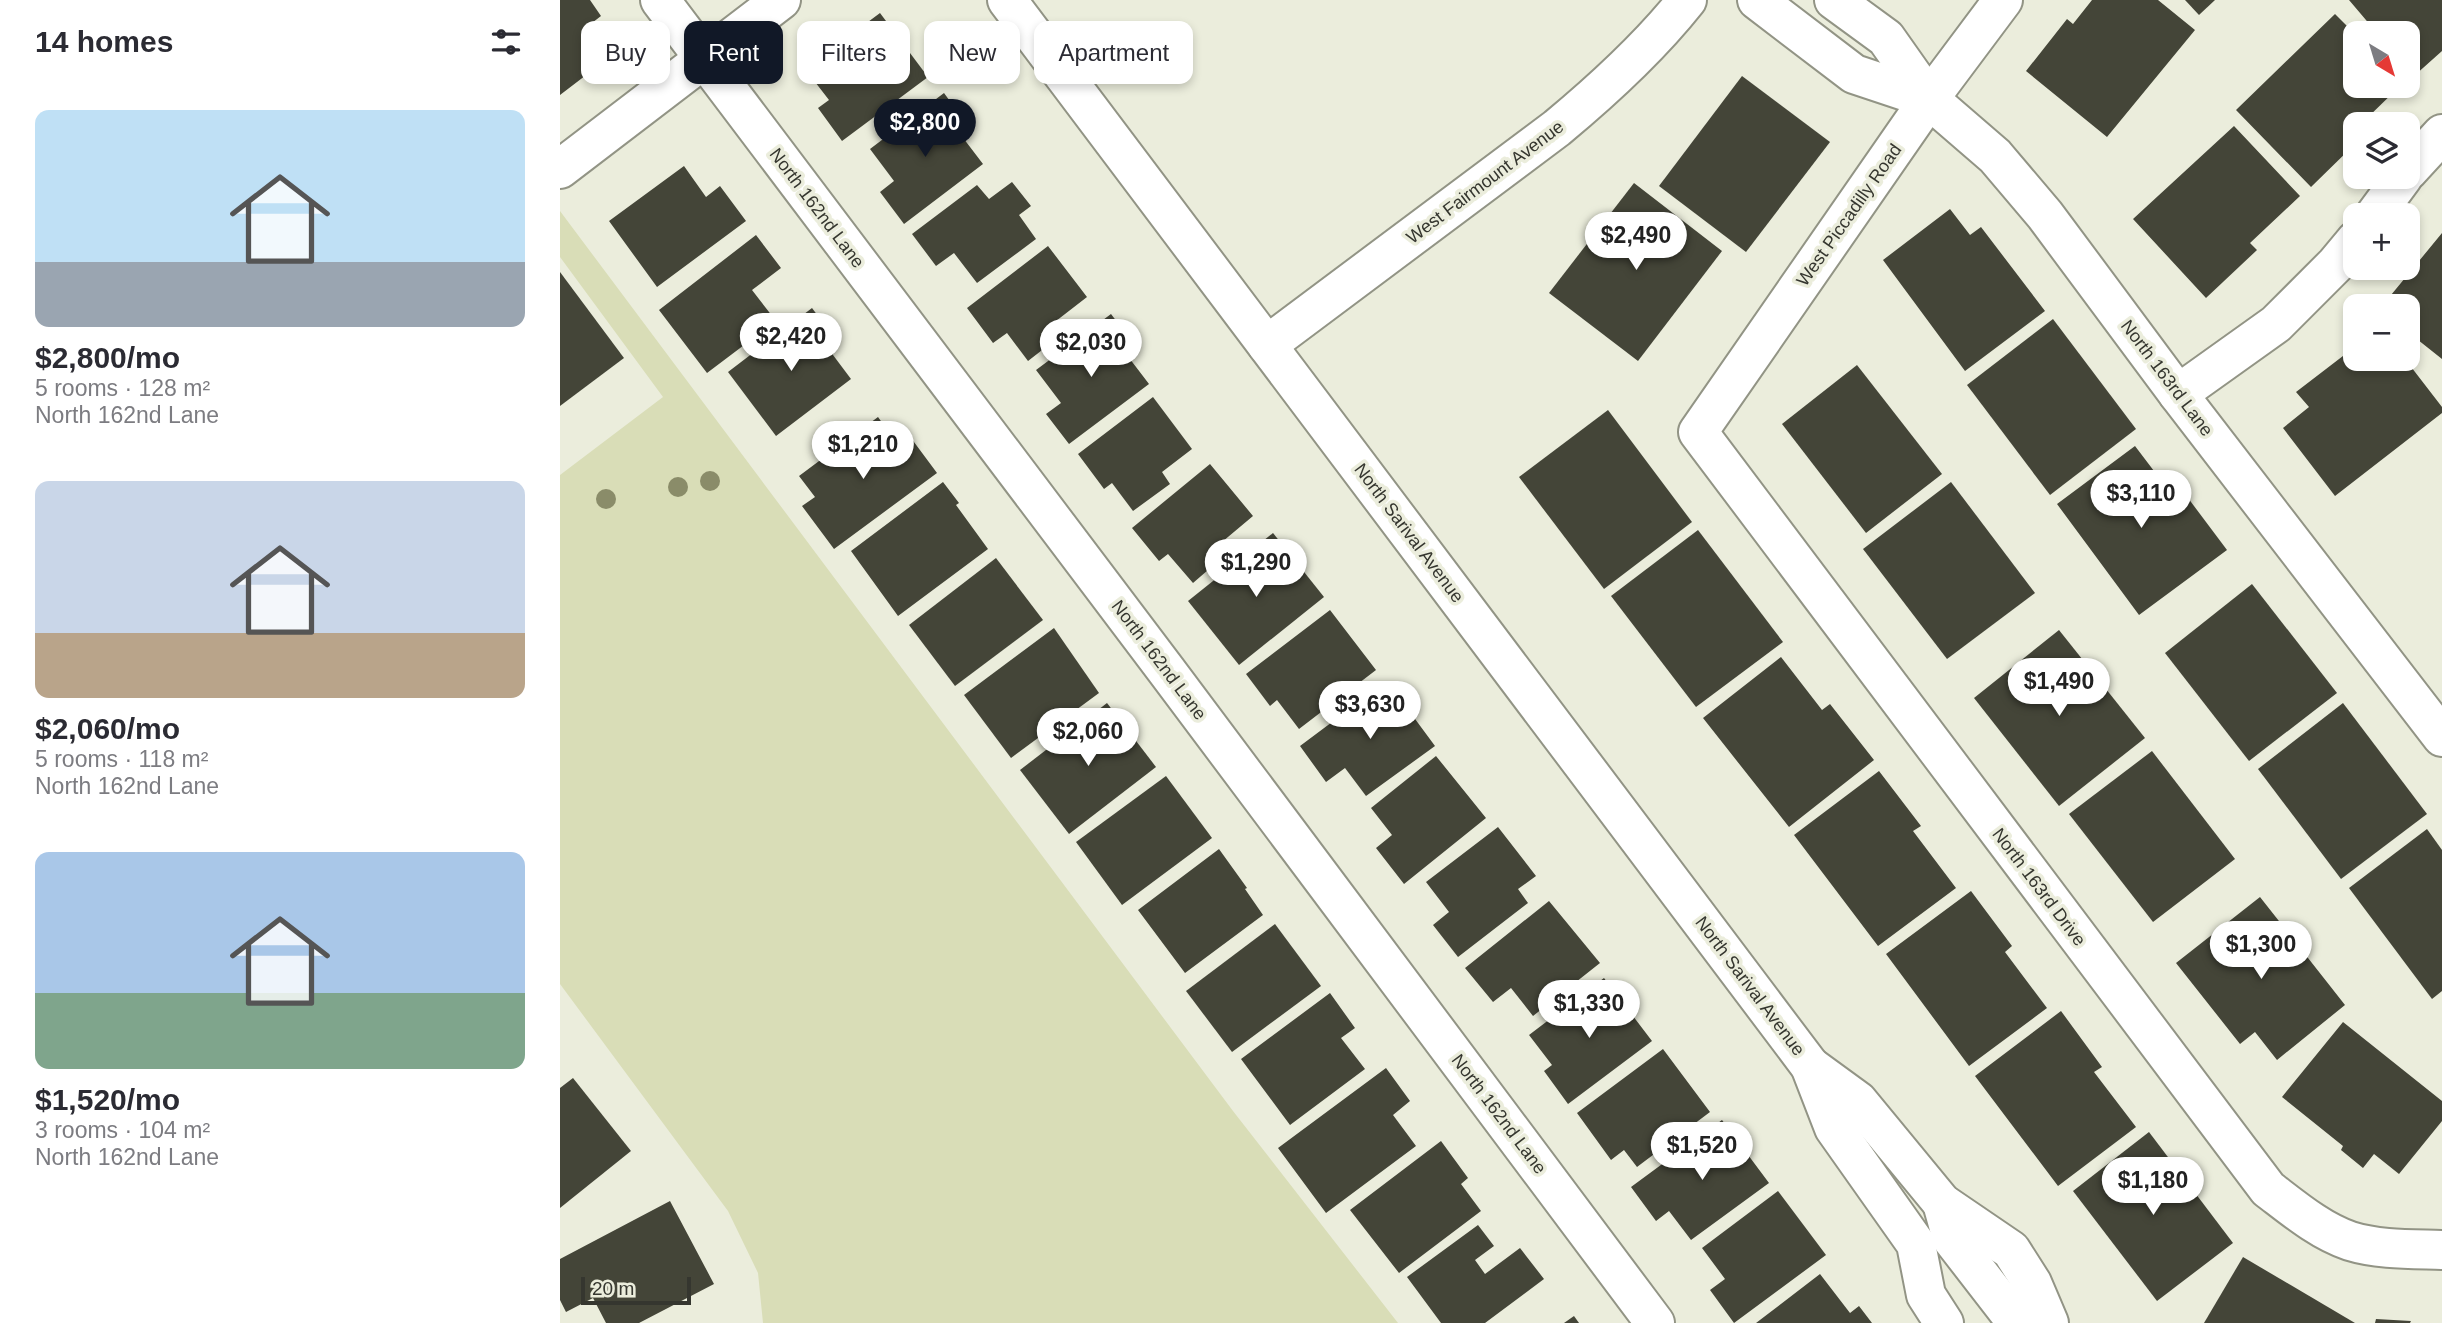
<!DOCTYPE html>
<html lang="en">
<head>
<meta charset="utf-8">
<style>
	body { margin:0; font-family:Arial,sans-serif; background:#f2f2f3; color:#2b2b33; height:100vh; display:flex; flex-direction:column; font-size:26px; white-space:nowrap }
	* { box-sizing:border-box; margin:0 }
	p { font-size:23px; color:#7c7c81 }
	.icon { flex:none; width:38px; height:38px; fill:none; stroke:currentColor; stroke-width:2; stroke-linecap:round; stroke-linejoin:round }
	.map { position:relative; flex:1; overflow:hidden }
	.side { display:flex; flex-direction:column; background:#fff; width:560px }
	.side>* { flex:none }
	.banner { position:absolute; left:21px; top:21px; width:665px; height:63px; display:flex; gap:14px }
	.needle { width:46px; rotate:142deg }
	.buttons { position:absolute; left:1783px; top:21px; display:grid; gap:14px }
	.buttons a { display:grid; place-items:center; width:77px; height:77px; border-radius:14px; background:#fff; box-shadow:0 4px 10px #0003; font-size:35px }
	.scale { position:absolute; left:21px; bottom:18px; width:110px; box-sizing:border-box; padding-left:7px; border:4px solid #35362f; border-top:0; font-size:19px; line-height:24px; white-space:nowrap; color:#35362f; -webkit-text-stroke:5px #ebeddc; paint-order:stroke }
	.price { position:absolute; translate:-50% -60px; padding:0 16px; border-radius:24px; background:#fff; color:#222; font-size:23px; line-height:46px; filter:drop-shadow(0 2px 4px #0008) }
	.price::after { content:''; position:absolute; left:50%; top:42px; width:21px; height:16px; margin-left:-10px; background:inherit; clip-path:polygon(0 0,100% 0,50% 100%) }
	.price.current { background:#111827; color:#fff }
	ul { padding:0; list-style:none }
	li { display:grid; align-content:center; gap:14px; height:371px; padding:0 35px }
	li span { display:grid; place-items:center; height:217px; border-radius:14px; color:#555 }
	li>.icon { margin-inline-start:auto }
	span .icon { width:126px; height:126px; fill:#fffc; stroke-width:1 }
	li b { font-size:30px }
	h2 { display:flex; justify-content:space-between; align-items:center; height:84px; padding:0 35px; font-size:30px }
	.tag { padding:0 24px; border-radius:14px; background:#fff; box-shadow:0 4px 10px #0003; font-size:24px; line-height:63px }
	.tag.current { background:#111827; color:#fff }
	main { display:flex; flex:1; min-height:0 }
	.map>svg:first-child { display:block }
	.green { fill:#d9ddb7 }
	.building { fill:#444538 }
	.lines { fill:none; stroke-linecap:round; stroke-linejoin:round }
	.street-casing { stroke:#929485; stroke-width:42 }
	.secondary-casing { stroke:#929485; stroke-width:42 }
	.street { stroke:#fff; stroke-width:38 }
	.secondary { stroke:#fff; stroke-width:38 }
	.tree { fill:#8a8c69 }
	.labels { text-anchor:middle; stroke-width:7; stroke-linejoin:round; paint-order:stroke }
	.street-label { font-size:18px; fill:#35362f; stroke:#ebeddc }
</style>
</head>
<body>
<main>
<section class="side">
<h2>14 homes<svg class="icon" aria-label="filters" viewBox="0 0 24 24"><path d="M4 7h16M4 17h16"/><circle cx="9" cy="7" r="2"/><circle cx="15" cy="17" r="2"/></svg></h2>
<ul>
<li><span style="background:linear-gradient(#bfe0f5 70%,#9aa5b1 0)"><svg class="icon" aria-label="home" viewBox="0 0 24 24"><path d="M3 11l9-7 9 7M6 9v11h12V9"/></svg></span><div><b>$2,800/mo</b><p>5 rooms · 128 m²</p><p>North 162nd Lane</p></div></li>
<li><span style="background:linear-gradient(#c9d6e8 70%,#b9a48a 0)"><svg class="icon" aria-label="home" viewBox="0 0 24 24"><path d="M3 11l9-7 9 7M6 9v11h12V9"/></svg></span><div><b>$2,060/mo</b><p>5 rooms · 118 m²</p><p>North 162nd Lane</p></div></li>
<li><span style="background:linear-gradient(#a9c7e8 65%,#7fa58c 0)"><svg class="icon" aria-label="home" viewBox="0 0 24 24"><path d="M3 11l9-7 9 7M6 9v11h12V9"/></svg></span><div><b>$1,520/mo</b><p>3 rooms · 104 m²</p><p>North 162nd Lane</p></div></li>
</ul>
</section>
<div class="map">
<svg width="1882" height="1323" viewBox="0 0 1882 1323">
	<rect width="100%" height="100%" fill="#ebeddc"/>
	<path class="green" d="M 0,211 L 673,1111 L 838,1323 L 203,1323 L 198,1273 L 168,1211 L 0,984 L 0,475 L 103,397 L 0,257 Z"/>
	<g class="building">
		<path d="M 0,0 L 30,0 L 41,16 L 28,26 L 51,56 L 0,95 Z"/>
		<path d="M 1532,0 L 1598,0 L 1635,30 L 1547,137 L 1466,71 L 1507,19 L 1513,24 Z"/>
		<path d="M 1625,0 L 1655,0 L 1639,15 Z"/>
		<path d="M 1789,0 L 1882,0 L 1882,51 L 1854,76 L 1848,69 L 1848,33 L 1817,33 Z"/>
		<path d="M 320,13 L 368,77 L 282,141 L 258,108 L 269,100 L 245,69 Z"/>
		<path d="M 1775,14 L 1796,35 L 1796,86 L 1840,86 L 1801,124 L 1796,124 L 1796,143 L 1751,187 L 1676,110 Z"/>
		<path d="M 1182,76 L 1270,142 L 1186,252 L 1099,186 Z"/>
		<path d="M 384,93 L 403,119 L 394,126 L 423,164 L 344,224 L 320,192 L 334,181 L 310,149 Z"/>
		<path d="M 1674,126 L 1740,196 L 1690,243 L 1697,250 L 1646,298 L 1573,219 Z"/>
		<path d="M 124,166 L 146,197 L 160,186 L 186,221 L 97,287 L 49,221 Z"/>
		<path d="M 452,182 L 471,206 L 459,215 L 476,239 L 417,283 L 394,253 L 376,266 L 352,234 L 417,185 L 429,199 Z"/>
		<path d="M 1074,183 L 1162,251 L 1078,361 L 989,293 Z"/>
		<path d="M 1390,209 L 1410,235 L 1421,227 L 1485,311 L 1405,371 L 1323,260 Z"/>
		<path d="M 1882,233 L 1882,359 L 1848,332 L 1848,306 L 1822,306 Z"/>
		<path d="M 196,235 L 221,268 L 192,290 L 216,321 L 147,373 L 99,310 Z"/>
		<path d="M 488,246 L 527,297 L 496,321 L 504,333 L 468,361 L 447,333 L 433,343 L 407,308 Z"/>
		<path d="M 0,272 L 64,358 L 0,406 Z"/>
		<path d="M 252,308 L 279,344 L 270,351 L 291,379 L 216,436 L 168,372 Z"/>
		<path d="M 551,314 L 570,339 L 560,346 L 589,384 L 509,444 L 486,414 L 501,403 L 476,370 Z"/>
		<path d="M 1493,319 L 1576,429 L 1490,495 L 1407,385 Z"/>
		<path d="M 1796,346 L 1796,359 L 1845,359 L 1882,407 L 1882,413 L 1775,496 L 1723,428 L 1749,407 L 1736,392 Z"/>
		<path d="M 1297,365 L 1382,474 L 1306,533 L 1222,424 Z"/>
		<path d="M 593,397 L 632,449 L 602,472 L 610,484 L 573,511 L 552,483 L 544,489 L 518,454 Z"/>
		<path d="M 1048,410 L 1132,522 L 1044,589 L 959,477 Z"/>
		<path d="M 318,417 L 339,446 L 351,438 L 377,473 L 274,549 L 242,506 L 255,497 L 239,476 Z"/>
		<path d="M 1575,446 L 1616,500 L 1625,494 L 1667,550 L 1579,615 L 1497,504 Z"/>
		<path d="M 650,464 L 693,516 L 662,542 L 670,551 L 633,583 L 608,554 L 599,561 L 572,528 Z"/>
		<path d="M 383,482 L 399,503 L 396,505 L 428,549 L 338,616 L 291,551 Z"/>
		<path d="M 1391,482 L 1475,593 L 1387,659 L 1303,549 Z"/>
		<path d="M 1138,530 L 1223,642 L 1136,707 L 1051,596 Z"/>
		<path d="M 713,533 L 764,597 L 679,665 L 628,601 Z"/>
		<path d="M 436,558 L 483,620 L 395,686 L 349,625 Z"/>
		<path d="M 1692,584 L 1777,693 L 1689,761 L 1605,653 Z"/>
		<path d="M 770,610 L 816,670 L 739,729 L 717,700 L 710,706 L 686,674 Z"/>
		<path d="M 494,628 L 539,693 L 451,758 L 404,695 Z"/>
		<path d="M 1499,630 L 1585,738 L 1499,806 L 1414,698 Z"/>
		<path d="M 1221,657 L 1262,710 L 1270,704 L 1314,760 L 1229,827 L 1143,718 Z"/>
		<path d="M 827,681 L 875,746 L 806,796 L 785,768 L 766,782 L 740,746 Z"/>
		<path d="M 547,703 L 596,767 L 509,834 L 460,770 Z"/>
		<path d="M 1783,703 L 1867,814 L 1781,879 L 1698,769 Z"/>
		<path d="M 1592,751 L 1675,859 L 1593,922 L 1509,814 Z"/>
		<path d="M 876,756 L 926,818 L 844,884 L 816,848 L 832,835 L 811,808 Z"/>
		<path d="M 1319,771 L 1361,826 L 1353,831 L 1396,888 L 1318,946 L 1234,835 Z"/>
		<path d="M 606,776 L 652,838 L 562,905 L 516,842 Z"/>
		<path d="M 938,827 L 976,876 L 958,889 L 968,903 L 898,957 L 873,925 L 889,912 L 866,882 Z"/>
		<path d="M 1867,829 L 1882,850 L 1882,991 L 1872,999 L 1789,888 Z"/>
		<path d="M 659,849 L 687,888 L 685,889 L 703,915 L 625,973 L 578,910 Z"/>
		<path d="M 1411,891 L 1452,946 L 1445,952 L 1487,1008 L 1409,1066 L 1326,954 Z"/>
		<path d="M 1700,897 L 1785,1005 L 1717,1060 L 1695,1032 L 1680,1044 L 1616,963 Z"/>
		<path d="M 989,901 L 1040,963 L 973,1016 L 951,988 L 933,1002 L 905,968 Z"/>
		<path d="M 715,924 L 761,986 L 672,1052 L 626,991 Z"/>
		<path d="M 1044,978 L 1092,1041 L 1008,1104 L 984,1071 L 992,1065 L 969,1035 Z"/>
		<path d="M 770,993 L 795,1028 L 781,1038 L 805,1069 L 730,1125 L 681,1059 Z"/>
		<path d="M 1501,1011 L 1542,1067 L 1534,1072 L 1576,1127 L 1498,1186 L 1415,1076 Z"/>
		<path d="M 1783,1022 L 1882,1101 L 1882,1121 L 1839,1174 L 1814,1154 L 1803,1168 L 1781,1150 L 1783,1146 L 1722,1097 Z"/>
		<path d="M 1103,1049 L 1150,1112 L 1077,1167 L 1064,1150 L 1051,1160 L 1017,1113 Z"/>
		<path d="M 826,1068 L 850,1101 L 833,1115 L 856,1146 L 766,1213 L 718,1148 Z"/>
		<path d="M 13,1078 L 71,1151 L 0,1208 L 0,1088 Z"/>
		<path d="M 1162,1120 L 1209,1183 L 1131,1240 L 1109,1211 L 1096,1221 L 1071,1187 Z"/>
		<path d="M 1589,1132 L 1673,1243 L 1597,1301 L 1513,1191 Z"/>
		<path d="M 881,1141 L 908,1178 L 901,1184 L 921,1211 L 839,1273 L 790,1210 Z"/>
		<path d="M 1218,1191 L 1266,1255 L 1174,1323 L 1150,1290 L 1165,1279 L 1142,1248 Z"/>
		<path d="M 110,1201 L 154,1284 L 79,1323 L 46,1323 L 33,1298 L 6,1312 L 0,1300 L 0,1259 Z"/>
		<path d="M 918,1225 L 934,1246 L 915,1260 L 925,1274 L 960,1248 L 984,1279 L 925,1323 L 881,1323 L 847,1277 Z"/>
		<path d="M 1683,1257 L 1795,1323 L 1644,1323 Z"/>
		<path d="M 1260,1274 L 1290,1313 L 1299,1306 L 1312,1323 L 1196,1323 Z"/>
		<path d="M 1014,1316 L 1019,1323 L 1004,1323 Z"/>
		<path d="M 1816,1319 L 1851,1321 L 1850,1323 L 1815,1323 Z"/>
	</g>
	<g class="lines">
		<defs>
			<g id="street">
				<path d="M 100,0 L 606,670 L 1095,1323"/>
				<path d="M 1197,0 L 1294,74 L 1369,99"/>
				<path d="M 1274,0 L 1326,38 L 1369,99 L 1435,156 L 1485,215 L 1618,394 L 1882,737"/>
				<path d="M 1443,0 L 1369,99 L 1138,432 L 1708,1189 C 1733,1208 1760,1231 1790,1241 C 1819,1250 1852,1249 1882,1250"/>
				<path d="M 0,169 L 221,0"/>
				<path d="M 1848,171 L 1882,134"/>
				<path d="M 1815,215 L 1843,177"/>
				<path d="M 707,345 L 997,128 C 1044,89 1089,48 1127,0"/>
				<path d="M 1618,394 L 1716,324 L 1776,264 L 1796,240"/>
			</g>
			<g id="secondary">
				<path d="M 447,0 L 1250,1066 L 1274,1128 L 1356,1244 L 1366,1295 L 1384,1323"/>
				<path d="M 1250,1066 L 1298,1101 L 1382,1203 L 1451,1250 L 1472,1283 L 1489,1323"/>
				<path d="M 1382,1203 L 1392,1239 L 1457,1323"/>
			</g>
		</defs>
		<use href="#street" class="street-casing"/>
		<use href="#secondary" class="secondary-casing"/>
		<use href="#street" class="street"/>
		<use href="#secondary" class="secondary"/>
	</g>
	<g class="tree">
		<circle cx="150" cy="481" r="10"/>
		<circle cx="118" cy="487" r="10"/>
		<circle cx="46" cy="499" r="10"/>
	</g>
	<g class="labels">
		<g class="street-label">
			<text transform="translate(925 182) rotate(-37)" y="6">West Fairmount Avenue</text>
			<text transform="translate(257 208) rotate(53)" y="6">North 162nd Lane</text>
			<text transform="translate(1289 215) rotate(-55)" y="6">West Piccadilly Road</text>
			<text transform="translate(1607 378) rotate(53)" y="6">North 163rd Lane</text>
			<text transform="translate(849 533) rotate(53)" y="6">North Sarival Avenue</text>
			<text transform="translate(599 660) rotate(53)" y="6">North 162nd Lane</text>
			<text transform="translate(1479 887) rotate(53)" y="6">North 163rd Drive</text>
			<text transform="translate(1190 986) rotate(53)" y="6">North Sarival Avenue</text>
			<text transform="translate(939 1114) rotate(53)" y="6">North 162nd Lane</text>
		</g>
	</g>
</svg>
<div class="buttons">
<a><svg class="needle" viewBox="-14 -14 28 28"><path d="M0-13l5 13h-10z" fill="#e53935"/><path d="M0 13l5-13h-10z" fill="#7c7c81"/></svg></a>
<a><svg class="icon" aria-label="layers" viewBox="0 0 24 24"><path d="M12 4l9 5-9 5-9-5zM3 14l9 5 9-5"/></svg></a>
<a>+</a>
<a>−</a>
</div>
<div class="scale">20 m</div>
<b class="price current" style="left:365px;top:159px">$2,800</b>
<b class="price" style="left:1076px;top:272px">$2,490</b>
<b class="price" style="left:231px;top:373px">$2,420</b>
<b class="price" style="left:531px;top:379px">$2,030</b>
<b class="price" style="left:303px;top:481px">$1,210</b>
<b class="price" style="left:1581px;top:530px">$3,110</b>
<b class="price" style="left:696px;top:599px">$1,290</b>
<b class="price" style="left:1499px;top:718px">$1,490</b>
<b class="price" style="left:810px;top:741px">$3,630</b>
<b class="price" style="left:528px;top:768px">$2,060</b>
<b class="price" style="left:1701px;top:981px">$1,300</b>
<b class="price" style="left:1029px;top:1040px">$1,330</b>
<b class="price" style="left:1142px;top:1182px">$1,520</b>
<b class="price" style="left:1593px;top:1217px">$1,180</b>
<div class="banner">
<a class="tag">Buy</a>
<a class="tag current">Rent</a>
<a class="tag">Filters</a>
<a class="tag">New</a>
<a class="tag">Apartment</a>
</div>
</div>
</main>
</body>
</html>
